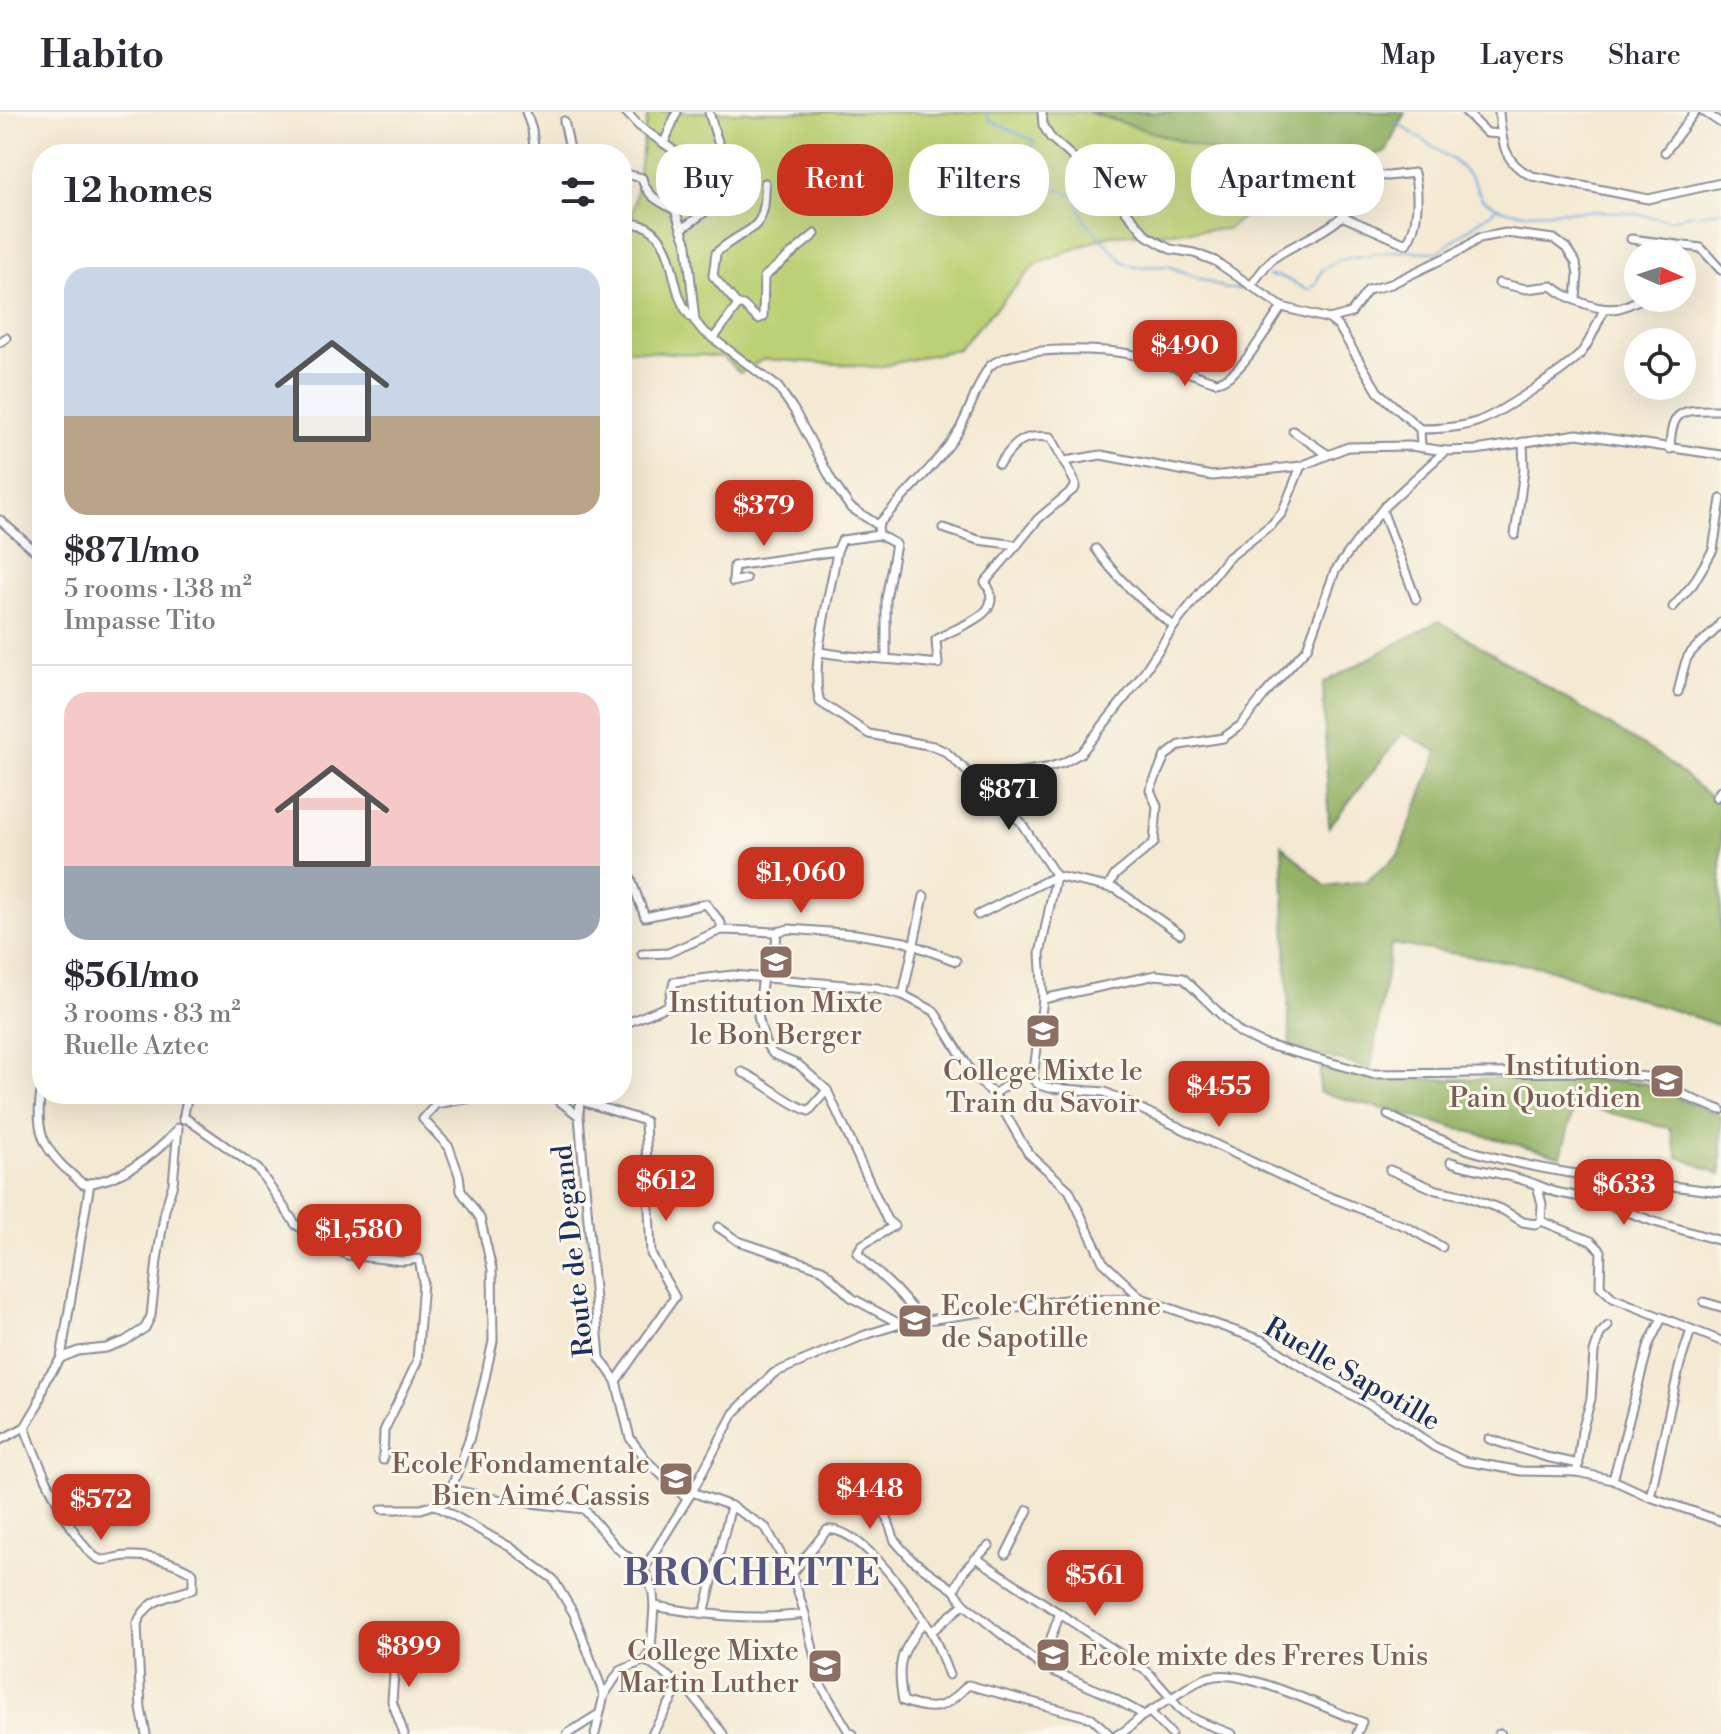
<!DOCTYPE html>
<html lang="en">
<head>
<meta charset="utf-8">
<style>
	body { margin:0; font-family:"Libre Bodoni",serif; background:#f7f7f7; color:#2b2b33; height:100vh; display:flex; flex-direction:column; font-size:30px; white-space:nowrap }
	* { box-sizing:border-box; margin:0 }
	p { font-size:26px; color:#7c7c81 }
	.icon { flex:none; width:44px; height:44px; fill:none; stroke:currentColor; stroke-width:2; stroke-linecap:round; stroke-linejoin:round }
	.map { position:relative; flex:1; overflow:hidden }
	.sheet { position:absolute; left:32px; top:32px; width:600px; height:960px; display:flex; flex-direction:column; background:#fff; border-radius:32px; box-shadow:0 8px 32px #0002 }
	.sheet>* { flex:none }
	.top-card { position:absolute; left:656px; top:32px; width:760px; height:72px; display:flex; gap:16px }
	.needle { width:52px; rotate:93deg }
	.tools { position:absolute; left:1624px; top:128px; display:grid; gap:16px }
	.tools a { display:grid; place-items:center; width:72px; height:72px; border-radius:50%; background:#fff; box-shadow:0 8px 32px #0002; font-size:40px }
	.price { position:absolute; translate:-50% -68px; padding:0 18px; border-radius:16px; background:#c8321e; color:#fff; font-size:26px; line-height:52px; filter:drop-shadow(0 2px 4px #0008) }
	.price::after { content:''; position:absolute; left:50%; top:48px; width:24px; height:18px; margin-left:-12px; background:inherit; clip-path:polygon(0 0,100% 0,50% 100%) }
	.price.current { background:#222; color:#fff }
	ul { padding:0; list-style:none }
	li { display:grid; align-content:center; gap:16px; height:424px; padding:0 32px }
	li+li { border-top:2px solid #e1e1e2 }
	li span { display:grid; place-items:center; height:248px; border-radius:24px; color:#555 }
	li>.icon { margin-inline-start:auto }
	span .icon { width:144px; height:144px; fill:#fffc; stroke-width:1 }
	li b { font-size:34px }
	h2 { display:flex; justify-content:space-between; align-items:center; height:96px; padding:0 32px; font-size:34px }
	.tag { padding:0 28px; border-radius:32px; background:#fff; box-shadow:0 8px 32px #0002; font-size:28px; line-height:72px }
	.tag.current { background:#c8321e; color:#fff }
	header { display:flex; align-items:center; gap:48px; box-sizing:border-box; height:112px; padding:0 40px; background:#fff; border-bottom:2px solid #e1e1e2 }
	header strong { font-size:38px }
	nav { display:flex; gap:44px; margin-inline-start:auto; font-size:28px }
	.map>svg:first-child { display:block }
	.green { fill:#bcd175; stroke:#6c806a; stroke-width:2 }
	.forest { fill:#95b366; stroke:#587162; stroke-width:2 }
	.lines { fill:none; stroke-linecap:round; stroke-linejoin:round }
	.stream { stroke:#6eaadf; stroke-width:2 }
	.street-casing { stroke:#888c98; stroke-width:11 }
	.street { stroke:#fff; stroke-width:7 }
	.labels { text-anchor:middle; stroke-width:6; stroke-linejoin:round; paint-order:stroke }
	.education-label { font-size:28px; fill:#785e54; stroke:#fbf7ec; text-anchor:end }
	.street-label { font-size:28px; fill:#1b2f5e; stroke:#fbf7ec }
	.district-label { font-size:36px; font-weight:bold; letter-spacing:2px; fill:#575782; stroke:#fbf7ec }
</style>
</head>
<body>
<header>
<strong>Habito</strong>
<nav><a>Map</a><a>Layers</a><a>Share</a></nav>
</header>
<div class="map">
<svg width="1721" height="1622" viewBox="0 0 1721 1622">
	<rect width="100%" height="100%" fill="#fbf7ec"/>
	<filter id="ink" filterUnits="userSpaceOnUse"><feTurbulence type="fractalNoise" baseFrequency=".0125" numOctaves="2"/><feDisplacementMap in="SourceGraphic" scale="16" xChannelSelector="R" yChannelSelector="G"/><feConvolveMatrix kernelMatrix="1 2 1 2 8 2 1 2 1" color-interpolation-filters="sRGB"/></filter>
	<filter id="wash" filterUnits="userSpaceOnUse"><feTurbulence type="fractalNoise" baseFrequency=".006" numOctaves="4" result="noise"/><feDisplacementMap in="SourceGraphic" scale="32" xChannelSelector="R" yChannelSelector="G"/><feGaussianBlur stdDeviation="1.8" result="paint"/><feColorMatrix in="noise" values="0 0 0 0 0 0 0 0 0 0 0 0 0 0 0 0 0 1.4 0 .05"/><feComposite in="paint" operator="in"/></filter>
	<g filter="url(#wash)">
		<rect width="100%" height="100%" fill="#f4e9d2"/>
		<path class="green" d="M 648,0 L 1088,0 L 1292,64 L 1228,117 L 1110,123 L 1036,152 L 958,237 L 878,255 L 764,247 L 740,261 L 723,245 L 622,237 L 622,172 Z"/>
		<g class="forest">
			<path d="M 1088,0 L 1405,0 L 1386,40 L 1292,64 Z"/>
			<path d="M 1439,509 L 1660,644 L 1721,693 L 1721,914 L 1542,855 L 1391,832 L 1371,957 L 1290,935 L 1282,733 L 1325,774 L 1367,769 L 1398,743 L 1438,640 L 1403,621 L 1329,715 L 1323,571 Z"/>
			<path d="M 1320,957 L 1377,968 L 1574,966 L 1643,971 L 1721,1004 L 1721,1062 L 1678,1045 L 1670,1016 L 1575,992 L 1561,1044 L 1319,980 Z"/>
		</g>
		<g class="lines">
			<g class="stream">
				<path d="M 986,0 L 989,8 L 1034,29 L 1030,42 L 1033,61 L 1051,75 L 1076,84 L 1085,109 L 1123,150 L 1135,155 L 1168,154 L 1227,177 L 1243,177"/>
				<path d="M 1393,8 L 1454,49 L 1472,66 L 1482,87 L 1503,98 L 1526,101 L 1570,99 L 1622,100 L 1670,108 L 1689,103 L 1721,99"/>
				<path d="M 1269,164 L 1282,165 L 1307,178 L 1315,173 L 1322,158 L 1341,147 L 1395,139 L 1438,140 L 1498,95"/>
			</g>
		</g>
	</g>
	<g filter="url(#ink)">
		<g class="lines">
			<defs>
				<g id="street">
					<path d="M 526,0 L 532,18 L 535,42"/>
					<path d="M 626,0 L 639,14 L 686,47 L 687,63 L 675,98 L 687,133 L 695,209 L 702,218 L 778,275 L 794,298 L 832,369 L 850,395 L 878,413"/>
					<path d="M 1042,0 L 1043,13 L 1050,25 L 1103,72 L 1147,124 L 1170,137 L 1194,141 L 1215,149 L 1282,195 L 1329,207 L 1339,215 L 1378,280 L 1420,317 L 1421,335"/>
					<path d="M 1466,0 L 1487,21 L 1501,22"/>
					<path d="M 1499,0 C 1502,30 1503,51 1532,64 L 1648,87 L 1721,71"/>
					<path d="M 1704,0 L 1721,11"/>
					<path d="M 564,9 L 571,42"/>
					<path d="M 664,31 L 677,0"/>
					<path d="M 1665,40 L 1695,0"/>
					<path d="M 622,61 L 642,66 C 646,84 660,90 675,98"/>
					<path d="M 622,109 C 630,111 640,112 647,115 C 681,135 666,183 695,209"/>
					<path d="M 681,117 C 747,74 727,67 709,0"/>
					<path d="M 1631,127 L 1701,136 L 1721,158"/>
					<path d="M 1499,171 L 1526,177 L 1552,174 C 1567,187 1599,200 1619,196 C 1627,194 1636,189 1643,186"/>
					<path d="M 1251,174 C 1258,164 1266,152 1275,145 C 1314,119 1353,116 1362,63 L 1388,64 L 1414,61 C 1419,81 1419,115 1406,132 L 1344,105"/>
					<path d="M 738,193 L 743,193 L 758,207 L 763,205 L 764,165 L 815,122"/>
					<path d="M 1329,207 L 1351,201 L 1368,178 L 1391,172 L 1463,137 L 1479,126 L 1506,121 L 1554,127 L 1566,136 L 1576,151 L 1578,163 L 1576,186"/>
					<path d="M 713,227 L 738,193 L 713,164 L 716,141 C 747,112 767,125 765,71"/>
					<path d="M 0,230 L 6,226"/>
					<path d="M 1420,317 C 1438,317 1458,316 1476,310 C 1494,305 1569,256 1581,241 C 1591,229 1597,212 1604,197"/>
					<path d="M 1293,319 L 1327,342"/>
					<path d="M 1670,337 C 1671,295 1683,298 1721,298"/>
					<path d="M 1065,349 L 1101,343 L 1212,364 L 1301,354 L 1348,335 L 1410,334 L 1445,339 L 1476,338 L 1577,322 L 1721,343"/>
					<path d="M 1382,398 L 1416,487"/>
					<path d="M 0,408 L 42,445"/>
					<path d="M 943,416 L 978,428 L 1017,433 L 1038,407 L 1075,376 L 1075,370 L 1051,325 C 1021,322 1017,330 999,352"/>
					<path d="M 879,423 L 878,413 C 904,382 936,354 958,320 C 968,304 981,263 990,254 C 1014,233 1104,236 1134,243 C 1162,250 1189,261 1216,270 C 1239,268 1268,214 1282,195"/>
					<path d="M 1515,423 L 1524,358 L 1523,330"/>
					<path d="M 1096,437 C 1118,468 1143,491 1174,514"/>
					<path d="M 746,467 L 733,470 L 734,454 L 837,439"/>
					<path d="M 42,483 L 42,496"/>
					<path d="M 1673,495 L 1693,472 L 1713,438 L 1721,387"/>
					<path d="M 820,540 C 859,547 899,547 938,552 L 936,528 C 956,513 1009,504 985,470 L 1017,433"/>
					<path d="M 886,546 L 886,487 L 896,432 L 879,423 L 842,428 L 837,439 C 831,479 809,554 820,590 L 869,622 L 933,634 L 946,640 L 975,667 L 986,683 L 1020,709 L 1056,764 L 1040,842 L 1043,887 L 1033,967 L 1039,973 L 1050,976 L 1105,980 L 1307,1076 L 1407,1115 L 1442,1135"/>
					<path d="M 1678,580 C 1681,570 1684,549 1689,543 C 1698,530 1714,524 1721,510"/>
					<path d="M 975,667 L 1046,656 L 1063,651 L 1081,641 L 1139,568 L 1174,514 L 1227,447 L 1272,412 L 1282,401 L 1301,354"/>
					<path d="M 1716,685 L 1721,678"/>
					<path d="M 622,754 L 630,765 L 645,805 L 706,792 L 721,811 L 721,818"/>
					<path d="M 1108,775 L 1115,763 L 1154,731 L 1157,694 L 1150,678 L 1165,644 L 1180,633 L 1223,626 L 1241,613 L 1265,582 L 1307,536 L 1335,459 L 1354,433 L 1385,394 L 1445,339"/>
					<path d="M 978,803 L 1056,764 L 1116,777 L 1180,822"/>
					<path d="M 642,842 L 668,841 L 721,818 L 777,820 L 789,817 L 856,822 L 905,830 L 956,849"/>
					<path d="M 763,864 L 758,904 L 765,931 L 773,942 L 799,953 L 827,978 L 887,1108 L 894,1114 L 862,1133 L 857,1141 L 894,1176 L 925,1210"/>
					<path d="M 773,866 L 777,820"/>
					<path d="M 903,883 L 924,784"/>
					<path d="M 1043,887 L 1156,863 L 1183,866 L 1240,921 L 1264,932 L 1372,962 L 1580,960 L 1647,965 L 1697,989 L 1721,998"/>
					<path d="M 622,913 L 668,894 L 674,870 L 733,863 L 877,876 L 903,883 L 934,899 L 975,966 L 994,982 L 1028,1041 L 1069,1078 L 1103,1150 L 1141,1186"/>
					<path d="M 742,960 C 766,971 785,990 809,999 L 827,978"/>
					<path d="M 42,975 C 32,1024 47,1042 83,1072 C 120,1069 153,1045 177,1018"/>
					<path d="M 550,982 L 579,1004"/>
					<path d="M 580,982 L 579,1004 L 600,1246 L 616,1269 L 630,1326 L 648,1350 L 686,1386"/>
					<path d="M 994,982 L 1033,955"/>
					<path d="M 578,988 L 645,1009 L 651,1142 L 675,1185 L 616,1269"/>
					<path d="M 1388,1003 C 1421,1020 1454,1035 1490,1044 C 1565,1065 1645,1070 1721,1080"/>
					<path d="M 184,1005 L 258,1057 L 296,1113 L 347,1143 L 403,1149 L 419,1147 L 423,1169 L 417,1250 L 384,1319 L 383,1348"/>
					<path d="M 183,1007 L 188,982"/>
					<path d="M 1451,1050 C 1479,1060 1509,1061 1537,1073 L 1542,1092 L 1541,1109"/>
					<path d="M 1390,1058 L 1436,1078 L 1466,1084 L 1503,1098 L 1523,1110 L 1535,1112 L 1541,1109 L 1591,1129 L 1601,1139 L 1600,1174 L 1613,1186 L 1721,1229"/>
					<path d="M 1537,1073 L 1555,1080 L 1595,1088 L 1655,1110 L 1721,1129"/>
					<path d="M 718,1115 L 738,1129 L 822,1157 L 852,1186 L 900,1212"/>
					<path d="M 1704,1190 L 1721,1195"/>
					<path d="M 61,1246 L 90,1071"/>
					<path d="M 25,1315 C 32,1339 78,1445 102,1448 C 110,1448 119,1444 127,1444 C 150,1443 173,1449 193,1461 L 193,1477 C 169,1485 147,1486 137,1512 L 141,1597 L 146,1622"/>
					<path d="M 1489,1327 L 1546,1345 L 1579,1352"/>
					<path d="M 0,1328 L 25,1315 L 38,1293 L 45,1269 L 61,1246 L 78,1239 L 106,1236 L 125,1229 L 145,1216 L 151,1204 L 157,1148 L 165,1098 L 173,1072 L 178,1016"/>
					<path d="M 1577,1360 L 1582,1319 L 1591,1287 L 1594,1240 L 1600,1222 L 1608,1214"/>
					<path d="M 1613,1368 L 1649,1232 L 1662,1206"/>
					<path d="M 451,1377 L 496,1387 L 584,1397 L 618,1437 L 644,1457"/>
					<path d="M 692,1380 L 731,1394 L 766,1416 L 792,1462 L 805,1502 L 821,1573 L 849,1620 L 853,1622"/>
					<path d="M 879,1383 L 895,1429 L 911,1447 L 954,1478 L 964,1492 L 1041,1554 L 1104,1581 L 1144,1603"/>
					<path d="M 1650,1385 L 1680,1252 L 1691,1218"/>
					<path d="M 435,1393 L 510,1435 L 553,1467 L 574,1502 L 604,1583"/>
					<path d="M 382,1397 L 421,1397 L 451,1387 L 451,1377 L 469,1328 L 483,1275 L 493,1229 L 492,1157 L 480,1106 L 461,1079 L 459,1063 L 449,1035 L 423,1007 L 436,992 L 494,982"/>
					<path d="M 989,1434 L 976,1446 L 1149,1561 L 1171,1586 C 1161,1593 1151,1599 1141,1605 C 1133,1611 1128,1619 1118,1622"/>
					<path d="M 1006,1442 L 1028,1398"/>
					<path d="M 644,1457 L 692,1380 L 734,1301 L 774,1261 L 865,1223 L 900,1212 L 1071,1187 L 1141,1186 L 1264,1229 L 1294,1250 L 1401,1311 L 1433,1334 L 1464,1349 L 1521,1359 L 1577,1360 L 1613,1368 L 1650,1385 L 1721,1409"/>
					<path d="M 792,1462 L 827,1418 C 860,1413 918,1495 932,1522 C 939,1535 943,1549 949,1563"/>
					<path d="M 954,1478 L 964,1459 L 976,1446"/>
					<path d="M 654,1494 C 706,1503 753,1509 805,1502"/>
					<path d="M 704,1502 L 731,1394"/>
					<path d="M 924,1510 C 900,1541 896,1551 903,1589 C 935,1601 946,1596 968,1573 L 1092,1606 L 1109,1622"/>
					<path d="M 931,1520 L 964,1492"/>
					<path d="M 396,1535 L 392,1589 L 404,1622"/>
					<path d="M 645,1548 L 689,1579 L 723,1622"/>
					<path d="M 1041,1554 L 1060,1501"/>
					<path d="M 1151,1601 L 1171,1622"/>
					<path d="M 567,1622 L 599,1602"/>
					<path d="M 595,1622 L 604,1583 L 620,1559 L 645,1548 L 651,1537 L 654,1494 L 653,1481 L 644,1457"/>
					<path d="M 652,1622 L 680,1573"/>
					<path d="M 1232,1622 C 1210,1613 1183,1607 1171,1586 C 1185,1578 1200,1566 1215,1564 C 1247,1558 1329,1598 1362,1610 L 1357,1622"/>
					<path d="M 1499,1622 L 1501,1622"/>
				</g>
			</defs>
			<use href="#street" class="street-casing"/>
			<use href="#street" class="street"/>
		</g>
	</g>
	<defs>
		<symbol id="school-square" viewBox="-11 -11 22 22"><rect x="-9" y="-9" width="18" height="18" rx="4" fill="#8d6e63" stroke="#fbf7ec"/><path d="M0-5L7-2L0 1L-7-2ZM-4 1L0 2.5L4 1V4Q0 6-4 4Z" fill="#fff"/></symbol>
	</defs>
	<g fill-rule="evenodd">
		<use href="#school-square" x="756" y="830" width="40" height="40"/>
		<use href="#school-square" x="1023" y="899" width="40" height="40"/>
		<use href="#school-square" x="1647" y="949" width="40" height="40"/>
		<use href="#school-square" x="895" y="1189" width="40" height="40"/>
		<use href="#school-square" x="656" y="1347" width="40" height="40"/>
		<use href="#school-square" x="1033" y="1523" width="40" height="40"/>
		<use href="#school-square" x="805" y="1534" width="40" height="40"/>
	</g>
	<g class="labels">
		<g class="education-label">
			<text x="776" y="900" text-anchor="middle">Institution Mixte<tspan x="776" dy="32">le Bon Berger</tspan></text>
			<text x="1641" y="963">Institution<tspan x="1641" dy="32">Pain Quotidien</tspan></text>
			<text x="1043" y="968" text-anchor="middle">College Mixte le<tspan x="1043" dy="32">Train du Savoir</tspan></text>
			<text x="941" y="1203" text-anchor="start">Ecole Chrétienne<tspan x="941" dy="32">de Sapotille</tspan></text>
			<text x="650" y="1361">Ecole Fondamentale<tspan x="650" dy="32">Bien Aimé Cassis</tspan></text>
			<text x="799" y="1548">College Mixte<tspan x="799" dy="32">Martin Luther</tspan></text>
			<text x="1079" y="1553" text-anchor="start">Ecole mixte des Freres Unis</text>
		</g>
		<g class="street-label">
			<text transform="translate(572 1139) rotate(-96)" y="10">Route de Degand</text>
			<text transform="translate(1353 1261) rotate(30)" y="10">Ruelle Sapotille</text>
		</g>
		<g class="district-label">
			<text x="752" y="1473">BROCHETTE</text>
		</g>
	</g>
</svg>
<div class="tools">
<a><svg class="needle" viewBox="-14 -14 28 28"><path d="M0-13l5 13h-10z" fill="#e53935"/><path d="M0 13l5-13h-10z" fill="#7c7c81"/></svg></a>
<a><svg class="icon" aria-label="locate" viewBox="0 0 24 24"><circle cx="12" cy="12" r="6"/><path d="M12 2v4M12 18v4M2 12h4M18 12h4"/></svg></a>
</div>
<b class="price" style="left:1185px;top:276px">$490</b>
<b class="price" style="left:764px;top:436px">$379</b>
<b class="price current" style="left:1009px;top:720px">$871</b>
<b class="price" style="left:801px;top:803px">$1,060</b>
<b class="price" style="left:1219px;top:1017px">$455</b>
<b class="price" style="left:666px;top:1111px">$612</b>
<b class="price" style="left:1624px;top:1115px">$633</b>
<b class="price" style="left:359px;top:1160px">$1,580</b>
<b class="price" style="left:870px;top:1419px">$448</b>
<b class="price" style="left:101px;top:1430px">$572</b>
<b class="price" style="left:1095px;top:1506px">$561</b>
<b class="price" style="left:409px;top:1577px">$899</b>
<div class="top-card">
<a class="tag">Buy</a>
<a class="tag current">Rent</a>
<a class="tag">Filters</a>
<a class="tag">New</a>
<a class="tag">Apartment</a>
</div>
<section class="sheet">
<h2>12 homes<svg class="icon" aria-label="filters" viewBox="0 0 24 24"><path d="M4 7h16M4 17h16"/><circle cx="9" cy="7" r="2"/><circle cx="15" cy="17" r="2"/></svg></h2>
<ul>
<li><span style="background:linear-gradient(#c9d6e8 60%,#b9a48a 0)"><svg class="icon" aria-label="home" viewBox="0 0 24 24"><path d="M3 11l9-7 9 7M6 9v11h12V9"/></svg></span><div><b>$871/mo</b><p>5 rooms · 138 m²</p><p>Impasse Tito</p></div></li>
<li><span style="background:linear-gradient(#f6c9c9 70%,#9aa5b1 0)"><svg class="icon" aria-label="home" viewBox="0 0 24 24"><path d="M3 11l9-7 9 7M6 9v11h12V9"/></svg></span><div><b>$561/mo</b><p>3 rooms · 83 m²</p><p>Ruelle Aztec</p></div></li>
</ul>
</section>
</div>
</body>
</html>
